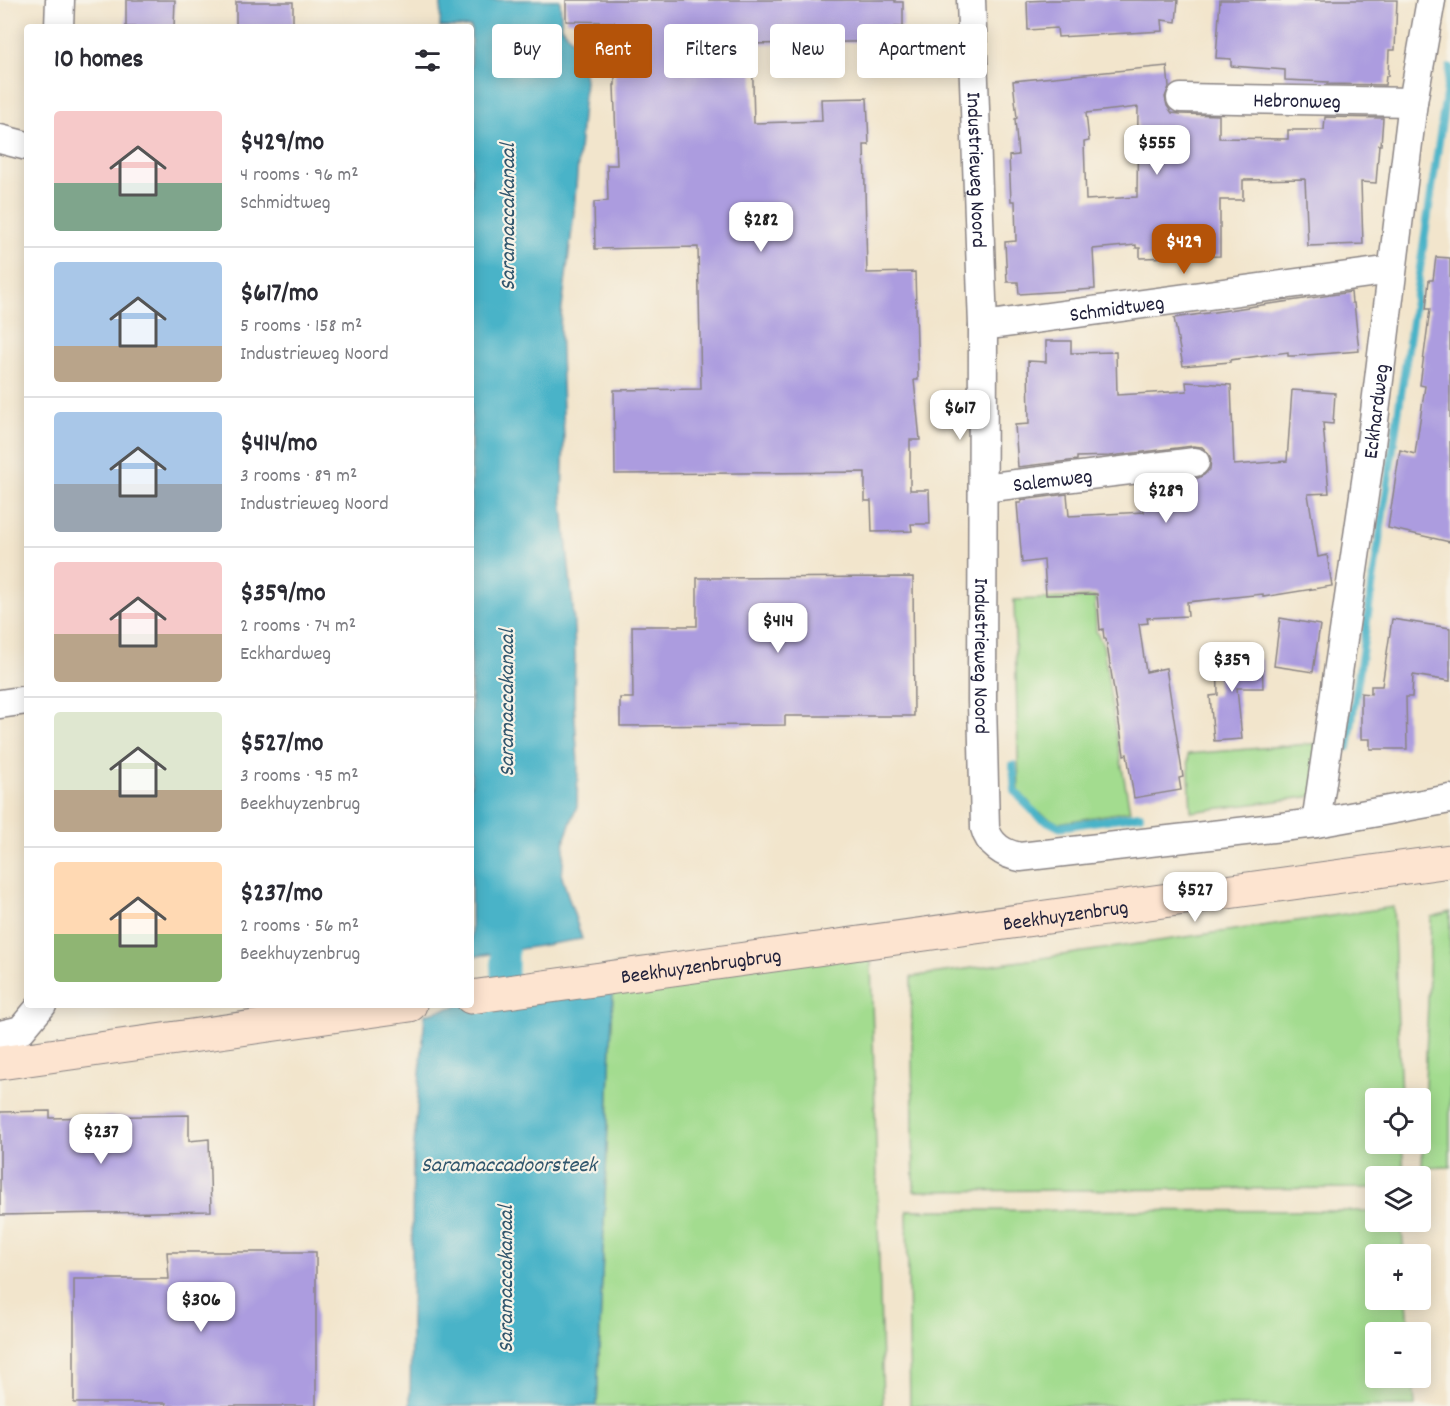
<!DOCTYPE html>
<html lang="en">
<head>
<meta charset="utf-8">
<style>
	body { margin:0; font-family:Dekko,sans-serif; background:#f2f2f3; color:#2b2b33; height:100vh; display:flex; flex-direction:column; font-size:22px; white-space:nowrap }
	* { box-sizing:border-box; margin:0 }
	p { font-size:20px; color:#7c7c81 }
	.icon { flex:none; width:33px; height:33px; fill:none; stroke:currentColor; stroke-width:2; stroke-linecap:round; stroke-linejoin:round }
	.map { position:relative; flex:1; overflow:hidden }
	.sheet { position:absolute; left:24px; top:24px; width:450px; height:984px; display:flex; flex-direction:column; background:#fff; border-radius:6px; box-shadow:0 3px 15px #0003 }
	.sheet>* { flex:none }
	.hud { position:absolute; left:492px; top:24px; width:570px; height:54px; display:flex; gap:12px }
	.fabs { position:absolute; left:1365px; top:1088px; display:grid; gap:12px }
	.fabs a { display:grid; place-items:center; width:66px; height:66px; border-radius:6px; background:#fff; box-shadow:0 3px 15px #0003; font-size:30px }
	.price { position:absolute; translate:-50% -51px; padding:0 14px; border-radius:12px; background:#fff; color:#222; font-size:20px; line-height:39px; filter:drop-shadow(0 2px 3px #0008) }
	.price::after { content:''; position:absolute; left:50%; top:36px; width:18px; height:14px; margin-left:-9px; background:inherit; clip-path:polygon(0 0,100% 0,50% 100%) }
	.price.on { background:#b45309; color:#fff }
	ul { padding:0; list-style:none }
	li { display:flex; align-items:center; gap:18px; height:150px; padding:0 30px }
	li+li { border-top:2px solid #e1e1e2 }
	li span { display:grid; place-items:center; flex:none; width:168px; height:120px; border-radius:6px; color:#555 }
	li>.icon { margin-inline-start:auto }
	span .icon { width:72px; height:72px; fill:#fffc; stroke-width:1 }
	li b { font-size:26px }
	h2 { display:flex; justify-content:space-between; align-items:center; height:72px; padding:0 30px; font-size:26px }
	.tag { padding:0 21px; border-radius:6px; background:#fff; box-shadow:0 3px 15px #0003; font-size:21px; line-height:54px }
	.tag.on { background:#b45309; color:#fff }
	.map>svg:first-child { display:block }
	.green { fill:#a3dc8f; stroke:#627f65; stroke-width:1.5 }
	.water { fill:#4ab3c8; stroke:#366a82; stroke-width:1.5 }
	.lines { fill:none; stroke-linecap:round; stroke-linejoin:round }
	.stream { stroke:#4ab3c8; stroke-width:8 }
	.canal { stroke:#4ab3c8; stroke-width:28 }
	.building { fill:#ac9cdf; fill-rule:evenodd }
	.street-casing { stroke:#8a8484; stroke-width:31 }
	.secondary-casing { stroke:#8a8484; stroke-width:35 }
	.street { stroke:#fff; stroke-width:28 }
	.secondary { stroke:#fde4d0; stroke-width:33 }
	.labels { text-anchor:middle; stroke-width:4.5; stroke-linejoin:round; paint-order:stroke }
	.street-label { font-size:21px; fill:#22223b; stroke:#f7f3e8 }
	.water-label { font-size:22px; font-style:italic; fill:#30556c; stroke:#f7f3e8 }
</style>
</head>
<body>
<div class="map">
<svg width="1450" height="1406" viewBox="0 0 1450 1406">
	<rect width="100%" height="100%" fill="#f7f3e8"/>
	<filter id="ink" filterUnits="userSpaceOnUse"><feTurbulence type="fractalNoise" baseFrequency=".0167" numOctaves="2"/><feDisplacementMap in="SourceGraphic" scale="12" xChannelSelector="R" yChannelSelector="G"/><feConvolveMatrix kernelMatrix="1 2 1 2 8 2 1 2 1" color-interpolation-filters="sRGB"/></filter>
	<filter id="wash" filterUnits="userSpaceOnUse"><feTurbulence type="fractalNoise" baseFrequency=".008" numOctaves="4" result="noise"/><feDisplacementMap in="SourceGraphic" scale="24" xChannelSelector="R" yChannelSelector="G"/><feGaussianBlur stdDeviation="1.35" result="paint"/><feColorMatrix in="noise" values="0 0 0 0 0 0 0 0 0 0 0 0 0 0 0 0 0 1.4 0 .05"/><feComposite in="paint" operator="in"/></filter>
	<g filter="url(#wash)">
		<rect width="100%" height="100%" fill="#f2e5cc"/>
		<g class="green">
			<path d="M 1095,597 L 1096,631 L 1103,645 L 1115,728 L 1130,811 L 1058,823 L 1038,812 L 1019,791 L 1014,600 Z"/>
			<path d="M 1321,743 L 1314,796 L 1191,812 L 1188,754 Z"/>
			<path d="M 1393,907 L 1401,1098 L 1376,1098 L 1376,1143 L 1402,1143 L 1404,1176 L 1376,1176 L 1375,1188 L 914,1191 L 911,977 Z"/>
			<path d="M 1450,912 L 1450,1167 L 1422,1168 L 1431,917 Z"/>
			<path d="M 870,925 L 883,1406 L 597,1406 L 614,966 Z"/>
			<path d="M 907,1210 L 1375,1211 L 1376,1221 L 1401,1221 L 1404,1254 L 1376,1254 L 1376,1299 L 1407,1299 L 1409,1332 L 1376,1332 L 1376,1377 L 1413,1377 L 1415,1406 L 910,1406 Z"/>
		</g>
		<g class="water">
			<path d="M 441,0 L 560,0 L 562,27 L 580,50 L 585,80 L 573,222 L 560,324 L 564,439 L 562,497 L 573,607 L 575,653 L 574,704 L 578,763 L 577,806 L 565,838 L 562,877 L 582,939 L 471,957 L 471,27 L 440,27 Z"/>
			<path d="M 614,966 L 597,1406 L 410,1406 L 413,1157 L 425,1014 Z"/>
		</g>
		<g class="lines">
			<g class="stream">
				<path d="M 1348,747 L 1450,68"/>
				<path d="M 1013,765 L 1015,791 L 1024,802 L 1039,817 L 1059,827 L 1140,815"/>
			</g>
			<path class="canal" d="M 504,1014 L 505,913"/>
		</g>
		<g id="blocks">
			<g class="building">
				<path d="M 126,0 L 175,0 L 174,27 L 126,27 Z"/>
				<path d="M 566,0 L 895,0 L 895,2 L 903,2 L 903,27 L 895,27 L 895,41 L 752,44 L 754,123 L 822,121 L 821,99 L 867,98 L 869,145 L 864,145 L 867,273 L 915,272 L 918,380 L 914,380 L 920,440 L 910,440 L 910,490 L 929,490 L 930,524 L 911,524 L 912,531 L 872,532 L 871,501 L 865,501 L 865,472 L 615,474 L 614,390 L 701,389 L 698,247 L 595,249 L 594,202 L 608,201 L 607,165 L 617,165 L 614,85 L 615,85 L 614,22 L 566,21 Z"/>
				<path d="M 1050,0 L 1178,0 L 1176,22 L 1162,20 L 1163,31 L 1058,37 L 1057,28 L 1028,30 L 1027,1 Z"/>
				<path d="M 1220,0 L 1397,0 L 1395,50 L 1389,50 L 1388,76 L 1386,76 L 1385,85 L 1327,84 L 1328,82 L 1285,80 L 1285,70 L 1231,66 L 1231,59 L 1216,58 Z"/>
				<rect x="236" y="2" width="57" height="25"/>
				<path d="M 1167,66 L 1169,87 L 1165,97 L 1167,106 L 1172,113 L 1180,114 L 1219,115 L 1219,138 L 1288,139 L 1288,130 L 1324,130 L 1325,117 L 1383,118 L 1381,145 L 1379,145 L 1376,183 L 1361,182 L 1363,244 L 1308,246 L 1305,179 L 1243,180 L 1243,200 L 1220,200 L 1220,256 L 1140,258 L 1140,248 L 1136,248 L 1136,245 L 1093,249 L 1095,289 L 1019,294 L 1018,282 L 1007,282 L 1005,242 L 1016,241 L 1015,201 L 1011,201 L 1009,156 L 1018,155 L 1015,119 L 1017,118 L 1013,81 ZM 1138,107 L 1137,197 L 1086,200 L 1084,142 L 1089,141 L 1086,113 Z"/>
				<path d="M 1436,257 L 1450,258 L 1450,542 L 1388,528 L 1400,450 L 1415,454 L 1425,386 L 1420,385 L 1430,309 L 1426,309 L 1429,280 L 1433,280 Z"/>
				<path d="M 1351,292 L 1352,303 L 1354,303 L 1359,351 L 1294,356 L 1288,356 L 1288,352 L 1230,360 L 1230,362 L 1183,366 L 1174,318 Z"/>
				<path d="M 1046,341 L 1071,341 L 1071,353 L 1116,352 L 1117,395 L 1187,391 L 1186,382 L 1231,385 L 1234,465 L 1287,461 L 1292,390 L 1335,393 L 1333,424 L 1323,423 L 1329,493 L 1308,494 L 1318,557 L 1327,555 L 1332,586 L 1263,597 L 1263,594 L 1187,602 L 1188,616 L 1147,618 L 1148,623 L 1139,624 L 1146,672 L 1166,668 L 1183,777 L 1179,778 L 1181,790 L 1134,798 L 1127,754 L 1124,755 L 1106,639 L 1104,639 L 1103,629 L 1100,630 L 1097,594 L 1046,595 L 1044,560 L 1022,563 L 1017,503 L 1021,503 L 1021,500 L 1067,494 L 1069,516 L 1144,512 L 1142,485 L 1198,478 L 1204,475 L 1210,469 L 1211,459 L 1208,453 L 1202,447 L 1193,446 L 1110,456 L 1077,457 L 1077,460 L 1018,467 L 1015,425 L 1029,424 L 1028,361 L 1046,362 Z"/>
				<path d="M 913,577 L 914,716 L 785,716 L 785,725 L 620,726 L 620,698 L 633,698 L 632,626 L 697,626 L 697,578 Z"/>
				<path d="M 1280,618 L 1320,625 L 1313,672 L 1274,666 Z"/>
				<path d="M 1392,619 L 1450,628 L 1450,681 L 1413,675 L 1412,697 L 1406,697 L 1407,749 L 1370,749 L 1370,739 L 1361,739 L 1361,693 L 1371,694 L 1371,686 L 1382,686 Z"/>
				<path d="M 1233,651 L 1234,660 L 1262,659 L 1263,688 L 1237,688 L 1242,739 L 1214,741 L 1210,696 L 1218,695 L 1217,652 Z"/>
				<path d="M 50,1111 L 50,1118 L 189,1115 L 189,1141 L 209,1139 L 211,1211 L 0,1215 L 0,1112 Z"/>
				<path d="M 167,1252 L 316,1252 L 316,1406 L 166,1406 L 166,1403 L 74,1403 L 74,1279 L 169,1279 Z"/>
			</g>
		</g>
	</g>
	<g filter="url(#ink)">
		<use href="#blocks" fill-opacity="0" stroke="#8a8484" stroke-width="1.5"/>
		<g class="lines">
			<defs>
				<g id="street">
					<path id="s1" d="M 971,0 L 983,326 L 982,701 L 985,828 C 989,844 1003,854 1020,857 L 1316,823 L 1450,799"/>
					<path d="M 59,27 L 60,0"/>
					<path id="s2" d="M 1181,98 L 1413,102"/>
					<path d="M 0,139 L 27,146"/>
					<path id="s3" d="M 983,326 L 1392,270"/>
					<path id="s4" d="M 983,488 L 1195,462"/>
					<path d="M 0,704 L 27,700"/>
					<path id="s5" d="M 1316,823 L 1369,461 L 1413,102 L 1431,0"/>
					<path d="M 0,1035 L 21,1030 L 42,1005"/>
				</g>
				<g id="secondary">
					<path id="s6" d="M 471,997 L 1450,861"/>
					<path d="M 0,1063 L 410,1005"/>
				</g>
			</defs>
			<use href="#street" class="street-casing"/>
			<use href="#secondary" class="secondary-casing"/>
			<use href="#street" class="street"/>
			<use href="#secondary" class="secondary"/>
		</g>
	</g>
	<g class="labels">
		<g class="street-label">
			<text dy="7" stroke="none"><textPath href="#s2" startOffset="116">Hebronweg</textPath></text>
			<text dy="7" stroke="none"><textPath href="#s1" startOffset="170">Industrieweg Noord</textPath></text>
			<text dy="7" stroke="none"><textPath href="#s3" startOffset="135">Schmidtweg</textPath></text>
			<text dy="7" stroke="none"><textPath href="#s5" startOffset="416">Eckhardweg</textPath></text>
			<text dy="7" stroke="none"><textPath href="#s4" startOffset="70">Salemweg</textPath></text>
			<text dy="7" stroke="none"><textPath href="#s1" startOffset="656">Industrieweg Noord</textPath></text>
			<text dy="7" stroke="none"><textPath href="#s6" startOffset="600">Beekhuyzenbrug</textPath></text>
			<text dy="7" stroke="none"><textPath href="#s6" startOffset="232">Beekhuyzenbrugbrug</textPath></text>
		</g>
		<g class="water-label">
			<text transform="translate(506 217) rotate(-90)" y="8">Saramaccakanaal</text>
			<text transform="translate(505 703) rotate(-90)" y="8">Saramaccakanaal</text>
			<text x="509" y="1171">Saramaccadoorsteek</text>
			<text transform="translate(504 1279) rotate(-90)" y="8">Saramaccakanaal</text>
		</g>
	</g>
</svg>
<div class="fabs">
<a><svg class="icon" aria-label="locate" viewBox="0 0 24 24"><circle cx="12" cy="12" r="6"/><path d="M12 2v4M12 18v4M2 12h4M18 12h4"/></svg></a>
<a><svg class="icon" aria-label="layers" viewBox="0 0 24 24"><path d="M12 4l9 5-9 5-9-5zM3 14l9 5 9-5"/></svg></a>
<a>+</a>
<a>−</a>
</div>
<b class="price" style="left:1157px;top:176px">$555</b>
<b class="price" style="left:761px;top:253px">$282</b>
<b class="price on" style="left:1184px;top:275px">$429</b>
<b class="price" style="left:960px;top:441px">$617</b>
<b class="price" style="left:1166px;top:524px">$289</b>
<b class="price" style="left:778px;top:654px">$414</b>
<b class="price" style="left:1232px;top:693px">$359</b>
<b class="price" style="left:1195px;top:923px">$527</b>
<b class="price" style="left:101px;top:1165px">$237</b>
<b class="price" style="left:201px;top:1333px">$306</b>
<div class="hud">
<a class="tag">Buy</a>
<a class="tag on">Rent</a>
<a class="tag">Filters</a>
<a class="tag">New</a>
<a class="tag">Apartment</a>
</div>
<section class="sheet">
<h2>10 homes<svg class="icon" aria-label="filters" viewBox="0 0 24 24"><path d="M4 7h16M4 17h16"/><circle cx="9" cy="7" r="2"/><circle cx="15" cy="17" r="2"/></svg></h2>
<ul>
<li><span style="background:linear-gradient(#f6c9c9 60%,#7fa58c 0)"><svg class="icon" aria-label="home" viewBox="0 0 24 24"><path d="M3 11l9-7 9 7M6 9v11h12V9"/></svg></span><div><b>$429/mo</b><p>4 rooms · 96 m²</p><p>Schmidtweg</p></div></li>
<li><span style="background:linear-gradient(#a9c7e8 70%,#b9a48a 0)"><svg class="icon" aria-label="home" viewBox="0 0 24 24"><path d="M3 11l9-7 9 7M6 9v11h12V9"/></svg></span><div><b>$617/mo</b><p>5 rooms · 158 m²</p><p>Industrieweg Noord</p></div></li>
<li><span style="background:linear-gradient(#a9c7e8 60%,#9aa5b1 0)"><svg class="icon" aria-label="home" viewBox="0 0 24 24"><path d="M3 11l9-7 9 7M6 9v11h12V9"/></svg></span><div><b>$414/mo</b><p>3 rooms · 89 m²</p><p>Industrieweg Noord</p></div></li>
<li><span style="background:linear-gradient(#f6c9c9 60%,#b9a48a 0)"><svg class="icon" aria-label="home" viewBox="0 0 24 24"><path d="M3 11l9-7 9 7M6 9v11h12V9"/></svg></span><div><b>$359/mo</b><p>2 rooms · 74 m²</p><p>Eckhardweg</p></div></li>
<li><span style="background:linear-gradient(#dfe7d0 65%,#b9a48a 0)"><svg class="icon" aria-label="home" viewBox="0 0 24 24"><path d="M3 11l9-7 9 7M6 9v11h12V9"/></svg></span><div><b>$527/mo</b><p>3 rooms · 95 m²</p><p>Beekhuyzenbrug</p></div></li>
<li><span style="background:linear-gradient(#ffd9b3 60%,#8fb573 0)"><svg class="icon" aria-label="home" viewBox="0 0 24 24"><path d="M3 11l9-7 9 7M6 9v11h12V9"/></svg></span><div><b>$237/mo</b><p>2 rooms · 56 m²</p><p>Beekhuyzenbrug</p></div></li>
</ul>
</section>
</div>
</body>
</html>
